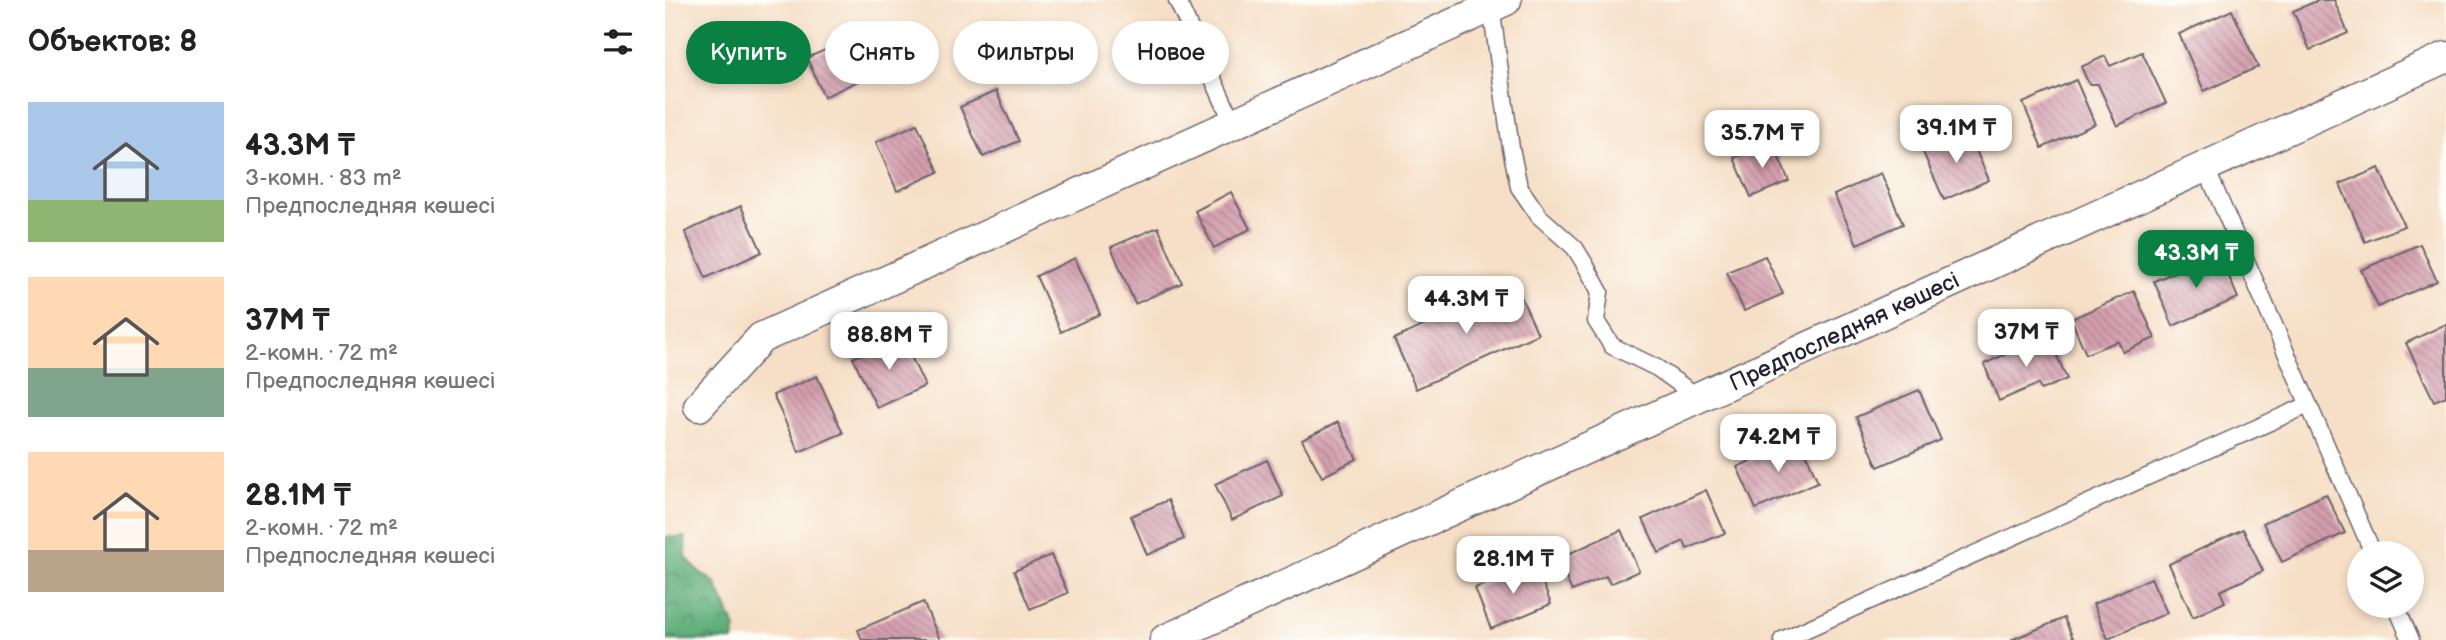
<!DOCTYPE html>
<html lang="ru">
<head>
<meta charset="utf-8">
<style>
	body { margin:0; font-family:"Balsamiq Sans",sans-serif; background:#f2f2f2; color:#222; height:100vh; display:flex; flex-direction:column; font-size:26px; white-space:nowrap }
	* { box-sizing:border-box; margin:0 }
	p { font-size:23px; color:#767676 }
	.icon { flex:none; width:38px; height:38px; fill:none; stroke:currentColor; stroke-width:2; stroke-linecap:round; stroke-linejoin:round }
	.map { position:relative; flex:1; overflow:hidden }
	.side { display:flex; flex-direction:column; background:#fff; width:665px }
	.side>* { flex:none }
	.hud { position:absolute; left:21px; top:21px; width:665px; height:63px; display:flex; gap:14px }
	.fabs { position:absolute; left:1682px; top:541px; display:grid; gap:14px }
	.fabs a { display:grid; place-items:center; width:77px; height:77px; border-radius:50%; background:#fff; box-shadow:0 4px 10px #0003; font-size:35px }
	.price { position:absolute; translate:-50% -60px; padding:0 16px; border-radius:14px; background:#fff; color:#222; font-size:23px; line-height:46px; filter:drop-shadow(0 2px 4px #0008) }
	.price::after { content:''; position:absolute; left:50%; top:42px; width:21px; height:16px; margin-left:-10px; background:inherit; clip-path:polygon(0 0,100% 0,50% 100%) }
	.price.active { background:#0b8043; color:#fff }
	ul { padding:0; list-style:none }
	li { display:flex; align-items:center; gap:21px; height:175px; padding:0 28px }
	li span { display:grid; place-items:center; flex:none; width:196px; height:140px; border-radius:0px; color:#555 }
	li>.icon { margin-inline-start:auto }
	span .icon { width:84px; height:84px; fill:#fffc; stroke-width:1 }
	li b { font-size:30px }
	h2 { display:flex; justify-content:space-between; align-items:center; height:84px; padding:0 28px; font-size:30px }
	.chip { padding:0 24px; border-radius:32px; background:#fff; box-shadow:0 4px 10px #0003; font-size:24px; line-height:63px }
	.chip.active { background:#0b8043; color:#fff }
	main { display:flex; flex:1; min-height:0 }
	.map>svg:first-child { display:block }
	.forest { fill:url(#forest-crowns); stroke:#40685a; stroke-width:2 }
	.building { fill:url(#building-back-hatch) }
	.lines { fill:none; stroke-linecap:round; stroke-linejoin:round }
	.lane-casing { stroke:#6c646c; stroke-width:19 }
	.street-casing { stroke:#6c646c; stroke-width:33 }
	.lane { stroke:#fff; stroke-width:16 }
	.street { stroke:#fff; stroke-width:30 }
	.labels { text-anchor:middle; stroke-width:5; stroke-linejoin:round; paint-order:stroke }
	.street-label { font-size:23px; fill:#22223b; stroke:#fdfcf7 }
</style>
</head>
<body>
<main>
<section class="side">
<h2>Объектов: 8<svg class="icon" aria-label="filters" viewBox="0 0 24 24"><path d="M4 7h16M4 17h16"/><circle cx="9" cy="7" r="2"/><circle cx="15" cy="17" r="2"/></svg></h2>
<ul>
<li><span style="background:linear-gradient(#a9c7e8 70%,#8fb573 0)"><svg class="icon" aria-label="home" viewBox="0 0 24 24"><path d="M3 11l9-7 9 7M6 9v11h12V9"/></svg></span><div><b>43.3M ₸</b><p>3-комн. · 83 m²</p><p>Предпоследняя көшесі</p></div></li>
<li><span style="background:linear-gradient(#ffd9b3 65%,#7fa58c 0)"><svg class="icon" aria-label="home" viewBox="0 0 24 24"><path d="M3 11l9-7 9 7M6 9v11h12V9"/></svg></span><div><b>37M ₸</b><p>2-комн. · 72 m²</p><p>Предпоследняя көшесі</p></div></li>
<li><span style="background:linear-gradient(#ffd9b3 70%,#b9a48a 0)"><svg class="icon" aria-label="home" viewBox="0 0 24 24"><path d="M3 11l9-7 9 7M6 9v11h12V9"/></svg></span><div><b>28.1M ₸</b><p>2-комн. · 72 m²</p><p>Предпоследняя көшесі</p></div></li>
</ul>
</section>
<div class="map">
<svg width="1781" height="640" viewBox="0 0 1781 640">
	<defs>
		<pattern id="forest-crowns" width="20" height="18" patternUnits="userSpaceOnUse" patternTransform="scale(1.75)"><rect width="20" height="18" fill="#5dad78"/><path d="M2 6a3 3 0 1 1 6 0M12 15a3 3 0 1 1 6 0" fill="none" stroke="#4c8c64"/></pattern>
		<pattern id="building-back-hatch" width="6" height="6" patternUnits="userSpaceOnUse" patternTransform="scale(1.75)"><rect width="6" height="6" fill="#d49eae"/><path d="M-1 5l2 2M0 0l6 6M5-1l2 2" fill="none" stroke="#ac808f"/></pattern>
	</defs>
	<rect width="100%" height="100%" fill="#fdfcf7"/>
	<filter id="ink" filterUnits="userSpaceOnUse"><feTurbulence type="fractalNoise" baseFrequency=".0143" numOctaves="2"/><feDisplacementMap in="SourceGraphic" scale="14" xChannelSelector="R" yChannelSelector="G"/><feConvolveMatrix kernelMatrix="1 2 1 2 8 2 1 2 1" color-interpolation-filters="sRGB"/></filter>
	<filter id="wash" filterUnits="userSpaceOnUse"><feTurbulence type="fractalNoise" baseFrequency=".00686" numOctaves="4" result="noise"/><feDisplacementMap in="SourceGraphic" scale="28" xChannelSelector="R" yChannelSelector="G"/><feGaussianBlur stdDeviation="1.57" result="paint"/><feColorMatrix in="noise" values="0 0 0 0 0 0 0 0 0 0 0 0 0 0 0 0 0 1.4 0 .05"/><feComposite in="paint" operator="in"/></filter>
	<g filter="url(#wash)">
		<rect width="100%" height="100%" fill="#f6dfc6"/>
		<path class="forest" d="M 1,537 L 20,537 L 21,557 L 32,570 L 50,583 L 71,628 L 68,640 L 0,640 Z"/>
		<g id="blocks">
			<g class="building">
				<path d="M 1654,0 L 1669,0 L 1683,33 L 1645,50 L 1628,11 Z"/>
				<path d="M 1567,10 L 1593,67 L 1539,91 L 1514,34 Z"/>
				<path d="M 178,42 L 195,80 L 159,97 L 142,58 Z"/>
				<path d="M 1477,52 L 1501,103 L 1452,126 L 1433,84 L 1424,84 L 1416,67 L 1440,56 L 1445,66 Z"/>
				<path d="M 1411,80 L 1430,124 L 1377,148 L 1358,103 Z"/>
				<path d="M 331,91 L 354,141 L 318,157 L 295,107 Z"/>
				<path d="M 252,124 L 274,172 L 232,191 L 211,142 Z"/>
				<path d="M 1302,130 L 1324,180 L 1279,200 L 1257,150 Z"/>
				<path d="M 1107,142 L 1124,181 L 1086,197 L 1069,158 Z"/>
				<path d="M 1714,168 L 1739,226 L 1700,242 L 1675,184 Z"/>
				<path d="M 1216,173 L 1238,224 L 1192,244 L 1169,195 Z"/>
				<path d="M 566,192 L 585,229 L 549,248 L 530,211 Z"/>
				<path d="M 76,206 L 97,252 L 41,278 L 20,232 Z"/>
				<path d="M 493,227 L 517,283 L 470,304 L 446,247 Z"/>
				<path d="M 1755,244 L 1772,281 L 1713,307 L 1696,270 Z"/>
				<path d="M 1554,253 L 1573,298 L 1508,326 L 1489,281 Z"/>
				<path d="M 1100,256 L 1118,294 L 1079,311 L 1062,272 Z"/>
				<path d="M 410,258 L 435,314 L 396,332 L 371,276 Z"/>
				<path d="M 850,284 L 873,334 L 751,389 L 729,339 Z"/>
				<path d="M 1469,291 L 1490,338 L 1458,352 L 1453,341 L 1421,354 L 1406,319 Z"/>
				<path d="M 1781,324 L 1781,396 L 1769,401 L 1741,343 Z"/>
				<path d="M 1383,335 L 1402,379 L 1376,390 L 1373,384 L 1334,401 L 1319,364 Z"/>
				<path d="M 236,336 L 260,386 L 212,408 L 188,358 Z"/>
				<path d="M 152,376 L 178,433 L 134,452 L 108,395 Z"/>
				<path d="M 1254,390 L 1276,440 L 1213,467 L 1191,417 Z"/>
				<path d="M 673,422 L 692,459 L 657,477 L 637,440 Z"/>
				<path d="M 1135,439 L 1153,482 L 1091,509 L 1072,467 Z"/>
				<path d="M 602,460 L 618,496 L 567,520 L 550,484 Z"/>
				<path d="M 1041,490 L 1060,533 L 1022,549 L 1019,541 L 994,553 L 978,519 Z"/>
				<path d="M 1661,494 L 1680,533 L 1617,562 L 1598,523 Z"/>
				<path d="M 503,500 L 519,539 L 482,555 L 466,516 Z"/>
				<path d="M 1578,529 L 1598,571 L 1555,591 L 1560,602 L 1528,617 L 1504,564 Z"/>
				<path d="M 956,530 L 974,571 L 945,584 L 941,576 L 907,591 L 892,559 Z"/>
				<path d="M 386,555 L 403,593 L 365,609 L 349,571 Z"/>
				<path d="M 870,564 L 886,604 L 826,629 L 810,588 Z"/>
				<path d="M 1486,578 L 1502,613 L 1443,639 L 1428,604 Z"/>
				<path d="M 258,602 L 275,640 L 197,640 L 193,630 Z"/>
				<path d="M 1399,618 L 1409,640 L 1346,640 Z"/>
			</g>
		</g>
	</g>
	<g filter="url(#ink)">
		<use href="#blocks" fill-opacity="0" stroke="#6c646c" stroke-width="2"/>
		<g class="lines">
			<defs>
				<g id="lane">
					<path d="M 512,0 L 568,123"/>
					<path d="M 826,7 L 846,148 L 854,187 L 874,216 L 910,248 L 921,266 L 935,292 L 931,321 L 947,346 L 992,368 L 1033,397"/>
					<path d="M 1540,166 L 1708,553"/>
					<path d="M 1731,606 L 1746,640"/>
					<path d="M 1117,640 L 1643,405"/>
				</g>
				<g id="street">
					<path d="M 34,406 L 96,338 L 841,0"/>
					<path d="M 500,640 L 1781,57"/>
				</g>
			</defs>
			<use href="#lane" class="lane-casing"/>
			<use href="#street" class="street-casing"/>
			<use href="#lane" class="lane"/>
			<use href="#street" class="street"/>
		</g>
	</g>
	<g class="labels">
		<g class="street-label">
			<text transform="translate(1179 331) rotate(-25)" y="8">Предпоследняя көшесі</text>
		</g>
	</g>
</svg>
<div class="fabs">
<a><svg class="icon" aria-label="layers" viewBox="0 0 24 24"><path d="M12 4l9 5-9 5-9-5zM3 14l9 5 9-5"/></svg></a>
</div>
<b class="price" style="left:1291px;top:165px">39.1M ₸</b>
<b class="price" style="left:1097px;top:170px">35.7M ₸</b>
<b class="price active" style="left:1531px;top:290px">43.3M ₸</b>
<b class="price" style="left:801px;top:336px">44.3M ₸</b>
<b class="price" style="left:1361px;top:369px">37M ₸</b>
<b class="price" style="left:224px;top:372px">88.8M ₸</b>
<b class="price" style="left:1113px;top:474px">74.2M ₸</b>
<b class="price" style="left:848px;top:596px">28.1M ₸</b>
<div class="hud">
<a class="chip active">Купить</a>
<a class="chip">Снять</a>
<a class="chip">Фильтры</a>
<a class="chip">Новое</a>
</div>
</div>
</main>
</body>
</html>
